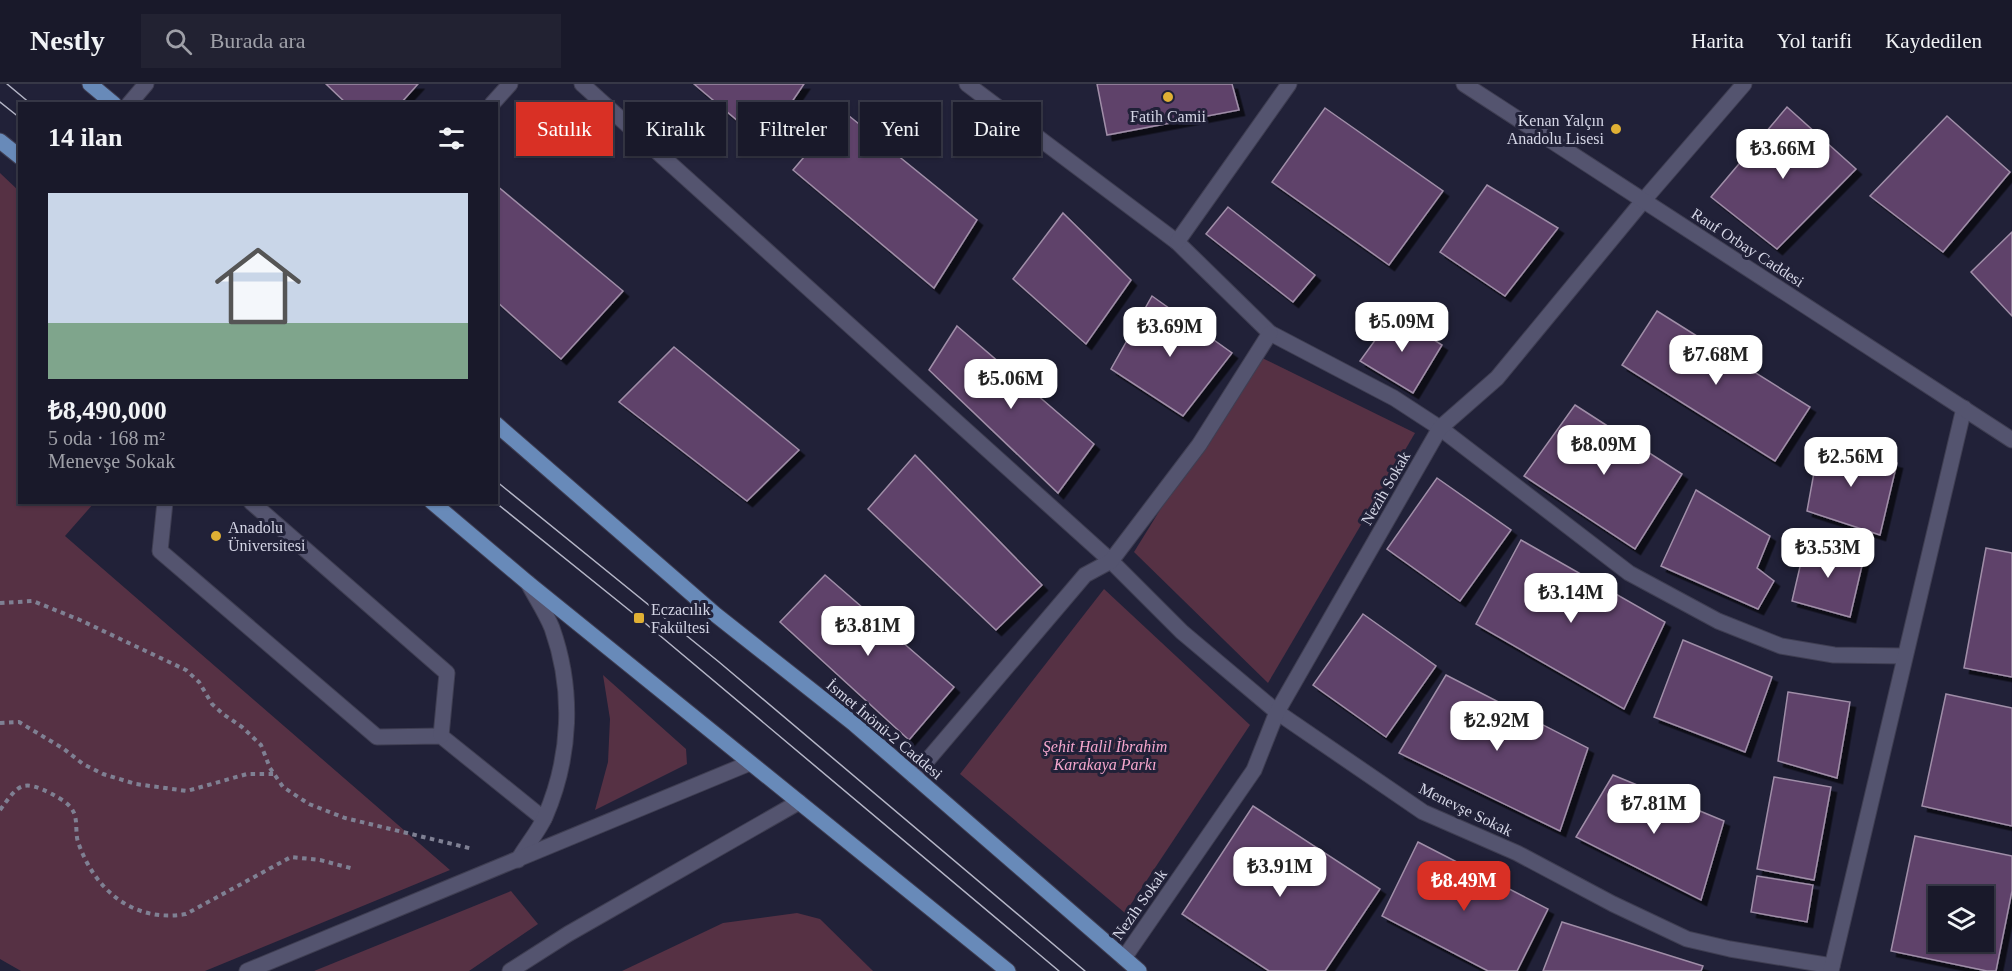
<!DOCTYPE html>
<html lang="tr">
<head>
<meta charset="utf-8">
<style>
	body { margin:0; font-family:"Times New Roman",serif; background:#222232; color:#f1f3f6; height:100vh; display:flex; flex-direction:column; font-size:22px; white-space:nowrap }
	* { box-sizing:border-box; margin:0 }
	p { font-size:20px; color:#9fa0a8 }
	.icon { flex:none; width:33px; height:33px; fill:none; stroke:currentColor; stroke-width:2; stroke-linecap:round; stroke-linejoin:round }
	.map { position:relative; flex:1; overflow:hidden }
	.details { position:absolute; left:18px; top:18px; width:480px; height:402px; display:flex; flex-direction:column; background:#19192a; border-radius:0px; box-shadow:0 2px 4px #0004,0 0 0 2px #373847 }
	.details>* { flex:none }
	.hud { position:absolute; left:516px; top:18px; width:570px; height:54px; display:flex; gap:12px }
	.buttons { position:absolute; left:1928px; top:802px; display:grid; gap:12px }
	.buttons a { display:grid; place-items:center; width:66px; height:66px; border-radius:0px; background:#19192a; box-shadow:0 2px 4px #0004,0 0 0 2px #373847; font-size:30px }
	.price { position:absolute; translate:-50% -51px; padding:0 14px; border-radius:12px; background:#fff; color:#222; font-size:20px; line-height:39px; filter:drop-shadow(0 2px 3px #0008) }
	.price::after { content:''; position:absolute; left:50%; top:36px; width:18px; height:14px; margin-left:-9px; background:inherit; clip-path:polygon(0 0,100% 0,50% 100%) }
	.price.active { background:#d93025; color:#fff }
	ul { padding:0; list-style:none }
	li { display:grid; align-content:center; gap:12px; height:318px; padding:0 30px }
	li+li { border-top:2px solid #373847 }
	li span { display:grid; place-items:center; height:186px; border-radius:0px; color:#555 }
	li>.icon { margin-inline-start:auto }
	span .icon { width:108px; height:108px; fill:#fffc; stroke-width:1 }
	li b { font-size:26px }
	h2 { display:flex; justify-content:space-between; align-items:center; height:72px; padding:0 30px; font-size:26px }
	.tag { padding:0 21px; border-radius:0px; background:#19192a; box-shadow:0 2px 4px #0004,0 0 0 2px #373847; font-size:21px; line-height:54px }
	.tag.active { background:#d93025; color:#fff }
	header { display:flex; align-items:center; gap:36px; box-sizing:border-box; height:84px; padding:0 30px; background:#19192a; border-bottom:2px solid #373847 }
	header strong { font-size:28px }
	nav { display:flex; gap:33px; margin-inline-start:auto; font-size:21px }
	.search { width:420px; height:54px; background:#222232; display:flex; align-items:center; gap:15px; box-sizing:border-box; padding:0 21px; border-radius:0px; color:#9fa0a8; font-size:22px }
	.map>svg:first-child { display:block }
	.green { fill:#563144 }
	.building { fill:#5f426b; stroke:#a08ea8; stroke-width:1.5; fill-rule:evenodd; filter:url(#shadow) }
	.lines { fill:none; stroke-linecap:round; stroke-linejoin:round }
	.lane-casing { stroke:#3f3e52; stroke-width:17 }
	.street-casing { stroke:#3f3e52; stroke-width:17 }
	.secondary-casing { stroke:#3f3e52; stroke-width:17 }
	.primary-casing { stroke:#3f3e52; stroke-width:17 }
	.path { stroke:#7f8093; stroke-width:4; stroke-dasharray:4.5 4.5; stroke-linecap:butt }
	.lane { stroke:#54546f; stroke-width:15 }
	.street { stroke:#54546f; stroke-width:15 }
	.secondary { stroke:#54546f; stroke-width:15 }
	.primary { stroke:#688ab9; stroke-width:15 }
	.tram { stroke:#b4b5c6; stroke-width:1.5 }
	.poi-dot { fill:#e0b034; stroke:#212138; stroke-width:2 }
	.labels { text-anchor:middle; stroke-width:6; stroke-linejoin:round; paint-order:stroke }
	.poi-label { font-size:16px; fill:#d4d5e5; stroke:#212138; text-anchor:start }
	.street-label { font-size:16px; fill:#d4d5e5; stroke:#212138 }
	.park-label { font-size:16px; font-style:italic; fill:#f6a7ce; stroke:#212138 }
</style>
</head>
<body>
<header>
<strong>Nestly</strong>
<div class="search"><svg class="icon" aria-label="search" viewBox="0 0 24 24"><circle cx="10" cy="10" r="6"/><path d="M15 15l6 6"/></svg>Burada ara</div>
<nav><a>Harita</a><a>Yol tarifi</a><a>Kaydedilen</a></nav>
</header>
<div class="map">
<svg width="2012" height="887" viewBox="0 0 2012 887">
	<defs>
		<filter id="shadow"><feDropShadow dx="5.5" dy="5.5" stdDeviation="0" flood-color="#0009"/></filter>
	</defs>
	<rect width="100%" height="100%" fill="#212138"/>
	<g class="green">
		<path d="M 0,89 L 19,107 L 20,418 L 94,419 L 65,452 L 450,786 L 205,887 L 21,887 L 0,875 Z"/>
		<path d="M 1256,271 L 1415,349 L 1268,599 L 1134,468 Z"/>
		<path d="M 1104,505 L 1250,641 L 1125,829 L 960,690 Z"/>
		<path d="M 603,591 L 686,665 L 687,680 L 595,726 L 608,678 L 610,635 Z"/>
		<path d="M 511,807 L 538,840 L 469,887 L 314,887 Z"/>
		<path d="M 797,829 L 820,835 L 873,887 L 622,887 L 723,839 Z"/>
	</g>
	<g class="building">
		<path d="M 326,0 L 418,0 L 400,20 L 347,20 Z"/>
		<path d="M 694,0 L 804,0 L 764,59 Z"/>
		<path d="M 1097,0 L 1232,0 L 1239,26 L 1107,51 Z"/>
		<path d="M 1787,23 L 1856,85 L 1777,165 L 1711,113 Z"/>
		<path d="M 1325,24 L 1443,107 L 1389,181 L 1272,98 Z"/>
		<path d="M 843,27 L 977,136 L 934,204 L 793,86 Z"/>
		<path d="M 1947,32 L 2010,88 L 1943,168 L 1870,112 Z"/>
		<path d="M 496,101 L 623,207 L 561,275 L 496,217 Z"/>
		<path d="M 1487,101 L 1558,144 L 1505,212 L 1440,168 Z"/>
		<path d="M 1228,123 L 1315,191 L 1293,218 L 1206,150 Z"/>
		<path d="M 1063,129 L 1131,196 L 1086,260 L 1013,195 Z"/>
		<path d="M 2012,148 L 2012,232 L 1971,188 Z"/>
		<path d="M 1152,212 L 1232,269 L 1183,332 L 1111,285 Z"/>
		<path d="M 1657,227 L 1810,323 L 1775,377 L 1622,281 Z"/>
		<path d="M 1394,230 L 1442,261 L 1413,309 L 1360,277 Z"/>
		<path d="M 957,242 L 1094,360 L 1058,409 L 929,286 Z"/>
		<path d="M 674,263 L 799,366 L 747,417 L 619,318 Z"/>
		<path d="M 1575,321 L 1682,390 L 1635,465 L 1524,392 Z"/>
		<path d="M 1819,361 L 1897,379 L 1880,451 L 1807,427 Z"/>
		<path d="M 915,371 L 1042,501 L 996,546 L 868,425 Z"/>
		<path d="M 1437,394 L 1511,446 L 1460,517 L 1387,465 Z"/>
		<path d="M 1696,406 L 1770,452 L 1757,484 L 1774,497 L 1758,525 L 1661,482 Z"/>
		<path d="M 1521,456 L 1665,538 L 1624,625 L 1476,540 Z"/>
		<path d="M 1806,457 L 1864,473 L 1850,533 L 1792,517 Z"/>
		<path d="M 1986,464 L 2012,469 L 2012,593 L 1964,584 Z"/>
		<path d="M 825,491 L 954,603 L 909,656 L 780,538 Z"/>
		<path d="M 1363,530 L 1436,582 L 1386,653 L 1313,601 Z"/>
		<path d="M 1683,556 L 1772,593 L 1745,668 L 1654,633 Z"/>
		<path d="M 1446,591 L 1588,664 L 1560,747 L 1399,669 Z"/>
		<path d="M 1788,608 L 1850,618 L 1837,694 L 1778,677 Z"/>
		<path d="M 1946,610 L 2012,624 L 2012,742 L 1922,722 Z"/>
		<path d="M 1613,691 L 1724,737 L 1701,816 L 1576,753 Z"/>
		<path d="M 1774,693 L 1831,703 L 1814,796 L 1757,785 Z"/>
		<path d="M 1253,722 L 1380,805 L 1325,887 L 1269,887 L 1182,830 Z"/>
		<path d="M 1915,752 L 2012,772 L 2012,807 L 1996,887 L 1987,887 L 1891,867 ZM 1938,813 L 1983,813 L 1983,858 L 1938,858 Z"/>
		<path d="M 1418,758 L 1548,825 L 1517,887 L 1488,887 L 1382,832 Z"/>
		<path d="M 1757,792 L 1813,801 L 1807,838 L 1751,828 Z"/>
		<path d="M 1562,838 L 1703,882 L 1701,887 L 1543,887 Z"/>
	</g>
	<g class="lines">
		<defs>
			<g id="lane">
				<path d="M 165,418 L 160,467 L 377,653 L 441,652 L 544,735"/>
				<path d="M 251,418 L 447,589 L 441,652"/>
			</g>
			<g id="street">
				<path d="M 582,0 L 1111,477 L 1182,548 L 1277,628 L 1423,728 L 1517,769 L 1613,820 L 1687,855 L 1730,865 L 1832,882"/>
				<path d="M 967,0 L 1177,158 L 1270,249 L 1394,314 L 1440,344 L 1629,489 L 1718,537 L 1781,562 L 1834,571 L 1905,572"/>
				<path d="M 129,20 L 146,0"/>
				<path d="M 492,20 L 510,0"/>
				<path d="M 1177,158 L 1289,0"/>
				<path d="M 914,692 L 1085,491 L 1111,477 L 1199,361 L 1270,249"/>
				<path d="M 518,776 C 526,762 538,748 545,733 C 571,673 574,606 552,544 C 546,529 536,514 528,499"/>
				<path d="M 1124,874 L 1254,686 L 1277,628 L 1440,344 L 1497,294 L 1643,117 L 1744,0"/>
				<path d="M 247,887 L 750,679"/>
				<path d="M 510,887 L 568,850 L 799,718"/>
				<path d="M 1831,887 L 1964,324"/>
			</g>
			<path id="secondary" d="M 1464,0 L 2012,356"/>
			<g id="primary">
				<path d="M 90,0 L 114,20"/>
				<path d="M 0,57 L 20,73"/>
				<path d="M 496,340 L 716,531 L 853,639 L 1139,887"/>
				<path d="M 432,418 L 528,499 L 1008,887"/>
			</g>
		</defs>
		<use href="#lane" class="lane-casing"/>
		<use href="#street" class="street-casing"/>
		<use href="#secondary" class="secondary-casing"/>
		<use href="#primary" class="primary-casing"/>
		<g class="path">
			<path d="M 0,519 L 33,517 L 80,536 L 186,586 L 199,598 L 212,620 L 223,630 L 242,643 L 261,661 L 270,684 L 283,703 L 309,720 L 345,734 L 473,765"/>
			<path d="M 0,639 L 19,638 L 64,665 L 83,680 L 103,690 L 136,700 L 187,707 L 247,690 L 274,690"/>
			<path d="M 0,726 C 19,700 22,695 52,710 C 59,714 69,719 73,727 C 78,735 75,749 78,758 C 95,807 134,839 186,830 L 291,773 L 320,776 L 354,785"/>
		</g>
		<use href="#lane" class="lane"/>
		<use href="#street" class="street"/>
		<use href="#secondary" class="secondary"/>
		<use href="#primary" class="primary"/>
		<g class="tram">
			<path d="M 7,0 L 31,20"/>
			<path d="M 0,18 L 20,34"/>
			<path d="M 496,397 L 719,578 L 1085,887"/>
			<path d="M 495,418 L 639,534 L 1059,887"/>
		</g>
	</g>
	<g class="poi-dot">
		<circle cx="1168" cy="13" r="6"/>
		<circle cx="1616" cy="45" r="6"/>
		<circle cx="216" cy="452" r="6"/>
		<rect x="633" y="528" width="12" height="12" rx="3"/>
	</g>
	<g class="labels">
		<g class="poi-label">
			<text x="1168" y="38" text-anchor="middle">Fatih Camii</text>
			<text x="1604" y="42" text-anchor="end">Kenan Yalçın<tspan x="1604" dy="18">Anadolu Lisesi</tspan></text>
			<text x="228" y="449">Anadolu<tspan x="228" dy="18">Üniversitesi</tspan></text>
			<text x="651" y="531">Eczacılık<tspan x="651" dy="18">Fakültesi</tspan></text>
		</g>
		<g class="street-label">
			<text transform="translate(1748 163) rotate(33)" y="6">Rauf Orbay Caddesi</text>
			<text transform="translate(1385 404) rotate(-60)" y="6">Nezih Sokak</text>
			<text transform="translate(885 645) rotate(40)" y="6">İsmet İnönü-2 Caddesi</text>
			<text transform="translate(1466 725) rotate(26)" y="6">Menevşe Sokak</text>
			<text transform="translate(1139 820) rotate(-55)" y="6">Nezih Sokak</text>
		</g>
		<g class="park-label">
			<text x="1105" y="668">Şehit Halil İbrahim<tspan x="1105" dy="18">Karakaya Parkı</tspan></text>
		</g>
	</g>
</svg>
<div class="buttons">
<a><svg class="icon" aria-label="layers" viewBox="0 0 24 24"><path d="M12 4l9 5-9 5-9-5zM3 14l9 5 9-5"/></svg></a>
</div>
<b class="price" style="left:1783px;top:96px">₺3.66M</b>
<b class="price" style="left:1402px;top:269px">₺5.09M</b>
<b class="price" style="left:1170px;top:274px">₺3.69M</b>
<b class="price" style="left:1716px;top:302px">₺7.68M</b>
<b class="price" style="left:1011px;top:326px">₺5.06M</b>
<b class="price" style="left:1604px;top:392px">₺8.09M</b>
<b class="price" style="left:1851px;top:404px">₺2.56M</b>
<b class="price" style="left:1828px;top:495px">₺3.53M</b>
<b class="price" style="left:1571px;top:540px">₺3.14M</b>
<b class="price" style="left:868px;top:573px">₺3.81M</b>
<b class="price" style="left:1497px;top:668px">₺2.92M</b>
<b class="price" style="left:1654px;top:751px">₺7.81M</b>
<b class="price" style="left:1280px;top:814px">₺3.91M</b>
<b class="price active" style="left:1464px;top:828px">₺8.49M</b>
<div class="hud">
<a class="tag active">Satılık</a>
<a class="tag">Kiralık</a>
<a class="tag">Filtreler</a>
<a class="tag">Yeni</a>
<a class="tag">Daire</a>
</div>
<section class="details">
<h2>14 ilan<svg class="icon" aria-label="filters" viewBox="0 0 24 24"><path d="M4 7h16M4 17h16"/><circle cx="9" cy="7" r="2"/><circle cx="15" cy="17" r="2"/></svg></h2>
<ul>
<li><span style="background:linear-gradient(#c9d6e8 70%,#7fa58c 0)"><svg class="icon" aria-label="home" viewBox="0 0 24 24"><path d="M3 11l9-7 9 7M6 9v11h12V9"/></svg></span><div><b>₺8,490,000</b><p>5 oda · 168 m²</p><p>Menevşe Sokak</p></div></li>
</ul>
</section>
</div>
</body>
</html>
